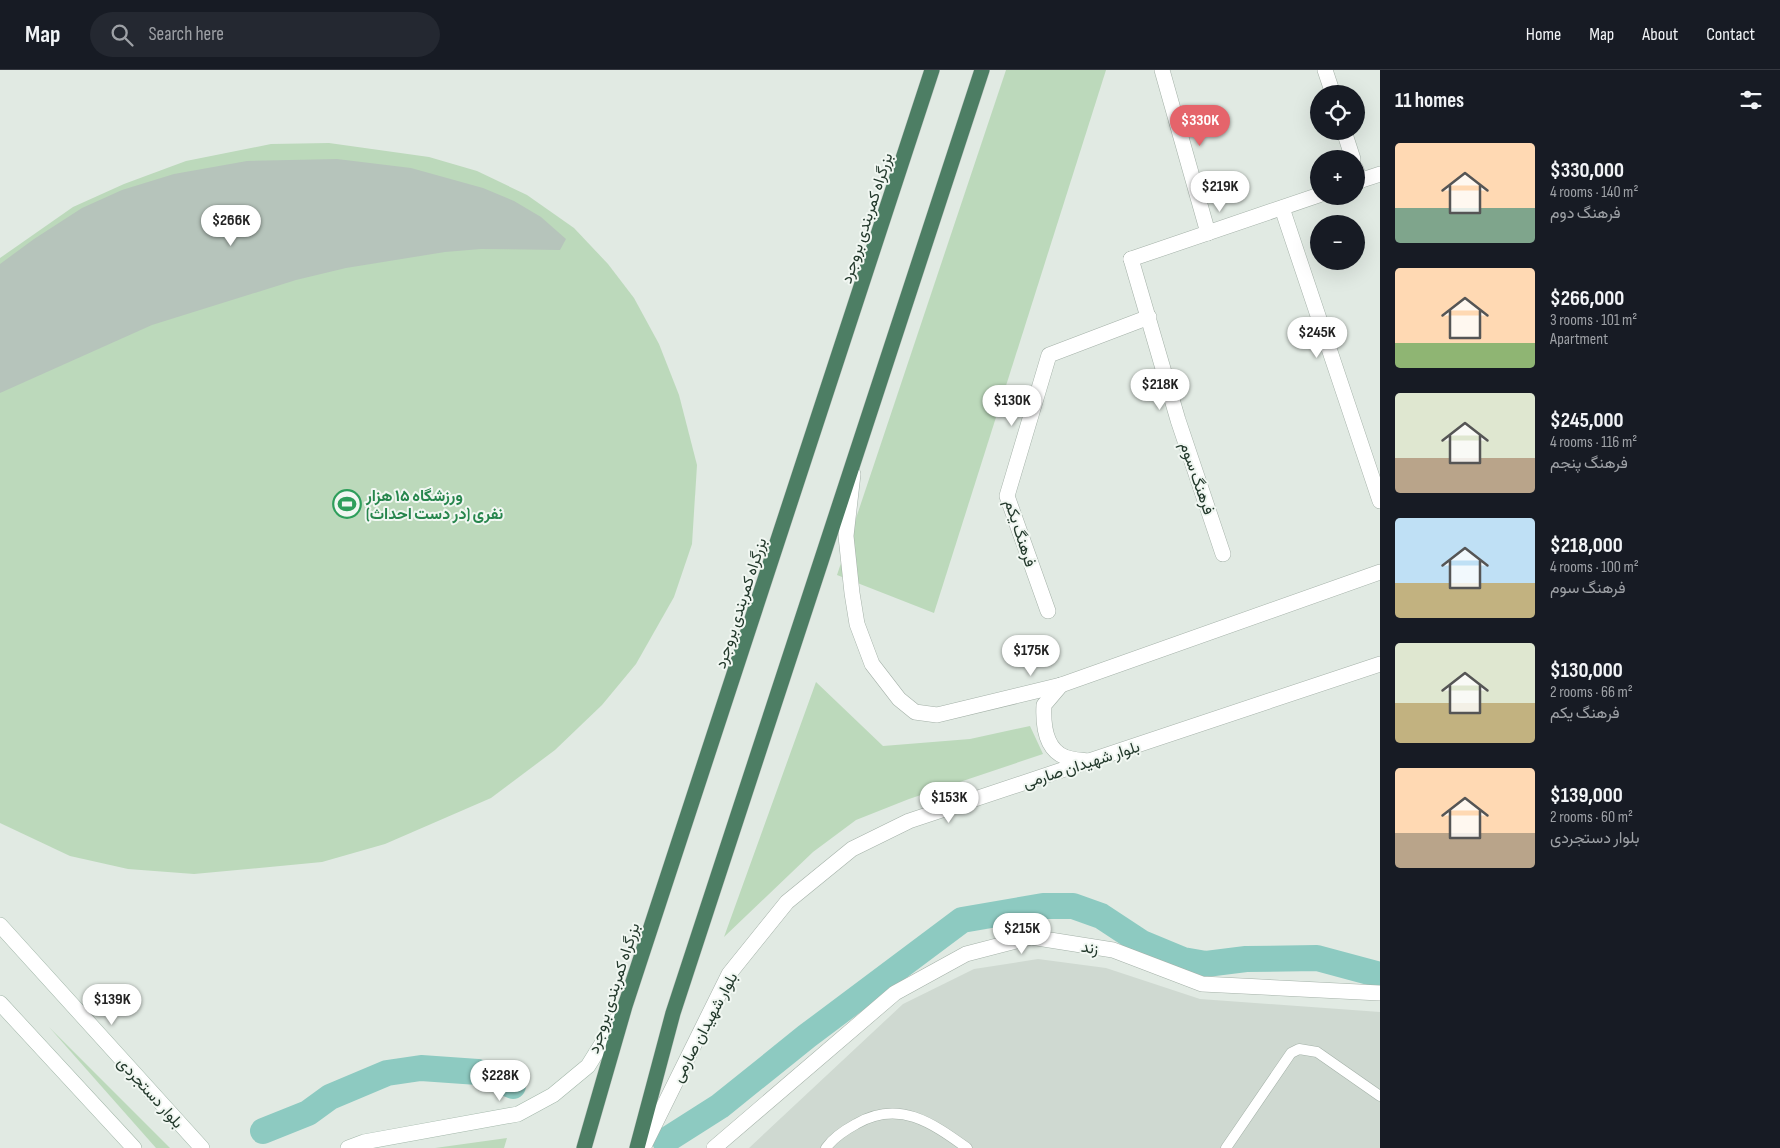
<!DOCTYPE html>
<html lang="en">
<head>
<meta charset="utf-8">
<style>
	body { margin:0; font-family:"Sofia Sans Condensed",Vazirmatn,sans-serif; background:#242831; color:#f1f3f6; height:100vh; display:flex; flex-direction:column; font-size:19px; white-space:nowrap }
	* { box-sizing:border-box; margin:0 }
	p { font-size:16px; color:#9ea1a6 }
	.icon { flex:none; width:28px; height:28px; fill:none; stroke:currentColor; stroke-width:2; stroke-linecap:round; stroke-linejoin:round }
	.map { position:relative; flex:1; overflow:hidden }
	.details { display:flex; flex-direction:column; background:#171b24; width:400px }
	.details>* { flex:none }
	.tools { position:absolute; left:1310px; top:15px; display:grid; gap:10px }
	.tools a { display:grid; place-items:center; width:55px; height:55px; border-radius:50%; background:#171b24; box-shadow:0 5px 20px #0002; font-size:25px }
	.price { position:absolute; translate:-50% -42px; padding:0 11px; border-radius:18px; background:#fff; color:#222; font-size:16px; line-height:32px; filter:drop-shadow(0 1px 2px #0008) }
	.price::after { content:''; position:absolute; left:50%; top:30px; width:15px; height:11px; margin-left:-8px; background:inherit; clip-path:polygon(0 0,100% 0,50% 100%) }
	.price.current { background:#e5646b; color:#fff }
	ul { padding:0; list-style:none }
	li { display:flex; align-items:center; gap:15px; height:125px; padding:0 15px }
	li span { display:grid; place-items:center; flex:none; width:140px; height:100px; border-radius:5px; color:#555 }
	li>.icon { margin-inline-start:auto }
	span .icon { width:60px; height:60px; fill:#fffc; stroke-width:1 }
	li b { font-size:21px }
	h2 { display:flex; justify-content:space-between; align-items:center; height:60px; padding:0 15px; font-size:21px }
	header { display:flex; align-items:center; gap:30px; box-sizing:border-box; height:70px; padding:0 25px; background:#171b24; border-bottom:1px solid #363941 }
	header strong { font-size:24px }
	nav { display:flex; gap:28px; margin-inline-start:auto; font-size:18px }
	.search { width:350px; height:45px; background:#242831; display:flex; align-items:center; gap:12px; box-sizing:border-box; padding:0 18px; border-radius:28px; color:#9ea1a6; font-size:19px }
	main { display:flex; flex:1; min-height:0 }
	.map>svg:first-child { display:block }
	.built { fill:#cfd9d1 }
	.green { fill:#bcd9bb }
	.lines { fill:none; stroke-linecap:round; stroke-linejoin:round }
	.canal { stroke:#8dcac1; stroke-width:26 }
	.building { fill:#b6c4bb }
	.service-casing { stroke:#a4b1a8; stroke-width:11 }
	.minor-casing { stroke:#a4b1a8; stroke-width:16 }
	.tertiary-casing { stroke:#a4b1a8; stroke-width:16 }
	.secondary-casing { stroke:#a3b7aa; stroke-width:16 }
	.trunk-casing { stroke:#c1c8c4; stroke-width:16 }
	.service { stroke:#fff; stroke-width:10 }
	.minor { stroke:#fff; stroke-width:15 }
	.tertiary { stroke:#fff; stroke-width:15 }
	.secondary { stroke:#fff; stroke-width:15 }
	.trunk { stroke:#4d7e64; stroke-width:15 }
	.labels { text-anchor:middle; stroke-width:4; stroke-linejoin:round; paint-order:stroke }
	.street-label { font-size:16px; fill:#23392c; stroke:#f1f7f2 }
	.leisure-label { font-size:16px; font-weight:bold; fill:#27864d; stroke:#f1f7f2; text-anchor:start }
</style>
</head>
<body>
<header>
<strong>Map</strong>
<div class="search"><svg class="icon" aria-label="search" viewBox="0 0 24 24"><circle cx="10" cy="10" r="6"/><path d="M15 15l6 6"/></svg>Search here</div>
<nav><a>Home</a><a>Map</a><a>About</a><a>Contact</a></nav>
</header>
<main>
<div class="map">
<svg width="1380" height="1078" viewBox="0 0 1380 1078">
	<rect width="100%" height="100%" fill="#e1eae3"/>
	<path class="built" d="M 1038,889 L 1106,898 L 1200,929 L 1380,942 L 1380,1078 L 749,1078 L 903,934 L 974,899 Z"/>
	<g class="green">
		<path d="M 1006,0 L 1106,0 L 934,543 L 837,505 Z"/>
		<path d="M 329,73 L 429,87 L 477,101 L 527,125 L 574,158 L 608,194 L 634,228 L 659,274 L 679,325 L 697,395 L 692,474 L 674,527 L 636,594 L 602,635 L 555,680 L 491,728 L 385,774 L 322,792 L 194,804 L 128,799 L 70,786 L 0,753 L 0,188 L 73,137 L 124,114 L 186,91 L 271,74 Z"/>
		<path d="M 816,612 L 883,676 L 970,669 L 1030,656 L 1043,684 L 909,729 L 856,750 L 813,782 L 724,867 Z"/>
		<path d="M 49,957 L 170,1078 L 156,1078 Z"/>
		<path d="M 507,1068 L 504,1078 L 435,1078 Z"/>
	</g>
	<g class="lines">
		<g class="canal">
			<path d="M 263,1061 L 308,1043 L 330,1027 L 387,1003 L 421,998 L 478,1002 L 513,1016"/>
			<path d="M 665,1071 L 720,1036 L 807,966 L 962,850 L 1043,836 L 1073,836 L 1101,846 L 1142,873 L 1183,890 L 1206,894 L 1246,889 L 1317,888 L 1380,905"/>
		</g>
	</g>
	<path class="building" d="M 337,89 L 411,98 L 483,118 L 514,131 L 541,147 L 566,169 L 560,180 L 481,179 L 445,182 L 346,198 L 296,210 L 152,255 L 0,323 L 0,194 L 34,169 L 82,138 L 122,120 L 174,104 L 247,91 Z"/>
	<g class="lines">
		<defs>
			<g id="service">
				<path d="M 826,1078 C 833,1068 845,1060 856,1054 C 899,1029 932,1053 967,1078"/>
				<path d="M 1226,1078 L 1291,983 L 1299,979 L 1317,982 L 1380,1026"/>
			</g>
			<g id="minor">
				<path d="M 1162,0 L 1208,163"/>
				<path d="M 1325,0 L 1333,24"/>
				<path d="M 1344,61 L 1353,89"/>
				<path d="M 1356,99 L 1360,111"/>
				<path d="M 1282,138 L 1380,431"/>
				<path d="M 1131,189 L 1178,350 L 1223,484"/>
				<path d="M 1048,541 L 1007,426 L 1049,285 L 1149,247"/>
			</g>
			<g id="tertiary">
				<path d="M 1356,112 L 1380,104"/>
				<path d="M 1131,189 L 1319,125"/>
				<path d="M 853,404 L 846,466 L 852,523 L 857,554 L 872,594 L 899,629 L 915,642 L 937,645 L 1061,615 L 1380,502"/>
				<path d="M 1061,615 L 1044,635 C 1043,653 1045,679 1065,687 C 1072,690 1081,690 1088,691"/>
				<path d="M 643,1078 L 729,904 L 787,832 L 852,779 L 909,751 L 1380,594"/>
				<path d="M 714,1078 L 895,923 L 966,884 L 1031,867 L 1113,880 L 1202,914 L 1380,923"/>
			</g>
			<g id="secondary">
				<path d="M 0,855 L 202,1078"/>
				<path d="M 0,933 L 134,1078"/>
				<path d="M 348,1078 L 364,1072 L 518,1044 L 553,1025 L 588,996 L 621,943"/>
			</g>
			<g id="trunk">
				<path d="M 584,1078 L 625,936 L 932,0"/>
				<path d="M 637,1078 L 673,943 L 982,0"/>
			</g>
		</defs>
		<use href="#service" class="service-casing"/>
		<use href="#minor" class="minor-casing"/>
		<use href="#tertiary" class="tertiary-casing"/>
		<use href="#secondary" class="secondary-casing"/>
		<use href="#trunk" class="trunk-casing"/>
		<use href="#service" class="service"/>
		<use href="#minor" class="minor"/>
		<use href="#tertiary" class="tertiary"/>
		<use href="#secondary" class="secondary"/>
		<use href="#trunk" class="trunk"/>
	</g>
	<defs>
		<symbol id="stadium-ring" viewBox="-11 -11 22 22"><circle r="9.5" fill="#f1f7f2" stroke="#2e9e5b" stroke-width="1.5"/><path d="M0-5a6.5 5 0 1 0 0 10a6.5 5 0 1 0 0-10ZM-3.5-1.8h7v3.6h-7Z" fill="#2e9e5b"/></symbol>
	</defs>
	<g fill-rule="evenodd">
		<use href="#stadium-ring" x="331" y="418" width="32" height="32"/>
	</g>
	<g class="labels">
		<g class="street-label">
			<text transform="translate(866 148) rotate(-72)" y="6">بزرگراه کمربندی بروجرد</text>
			<text transform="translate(1198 408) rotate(71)" y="6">فرهنگ سوم</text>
			<text transform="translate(1021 463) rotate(72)" y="6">فرهنگ یکم</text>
			<text transform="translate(740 533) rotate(-72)" y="6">بزرگراه کمربندی بروجرد</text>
			<text transform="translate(1081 694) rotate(-18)" y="6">بلوار شهیدان صارمی</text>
			<text transform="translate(1090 877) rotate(9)" y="6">زند</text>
			<text transform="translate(613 918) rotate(-72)" y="6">بزرگراه کمربندی بروجرد</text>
			<text transform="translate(704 957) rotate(-62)" y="6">بلوار شهیدان صارمی</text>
			<text transform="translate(151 1022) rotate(48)" y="6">بلوار دستجردی</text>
		</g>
		<g class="leisure-label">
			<text x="366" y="431">ورزشگاه ۱۵ هزار<tspan x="366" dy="18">نفری (در دست احداث)</tspan></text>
		</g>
	</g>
</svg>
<div class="tools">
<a><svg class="icon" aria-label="locate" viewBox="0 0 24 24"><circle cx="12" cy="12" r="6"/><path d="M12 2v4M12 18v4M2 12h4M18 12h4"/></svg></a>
<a>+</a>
<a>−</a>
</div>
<b class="price current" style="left:1200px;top:77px">$330K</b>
<b class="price" style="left:1220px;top:143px">$219K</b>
<b class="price" style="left:231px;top:177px">$266K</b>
<b class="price" style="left:1317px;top:289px">$245K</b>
<b class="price" style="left:1160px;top:341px">$218K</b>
<b class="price" style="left:1012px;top:357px">$130K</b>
<b class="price" style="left:1031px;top:607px">$175K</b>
<b class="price" style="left:949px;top:754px">$153K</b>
<b class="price" style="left:1022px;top:885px">$215K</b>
<b class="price" style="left:112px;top:956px">$139K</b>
<b class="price" style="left:500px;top:1032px">$228K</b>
</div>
<section class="details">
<h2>11 homes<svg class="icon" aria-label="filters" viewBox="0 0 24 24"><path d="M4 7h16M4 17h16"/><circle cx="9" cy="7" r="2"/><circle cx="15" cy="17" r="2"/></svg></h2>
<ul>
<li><span style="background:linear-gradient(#ffd9b3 65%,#7fa58c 0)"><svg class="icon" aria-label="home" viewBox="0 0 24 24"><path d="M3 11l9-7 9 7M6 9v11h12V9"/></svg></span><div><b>$330,000</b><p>4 rooms · 140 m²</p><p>فرهنگ دوم</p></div></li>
<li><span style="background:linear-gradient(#ffd9b3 75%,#8fb573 0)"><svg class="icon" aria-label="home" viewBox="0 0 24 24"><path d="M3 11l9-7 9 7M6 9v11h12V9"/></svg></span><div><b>$266,000</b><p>3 rooms · 101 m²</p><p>Apartment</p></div></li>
<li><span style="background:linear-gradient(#dfe7d0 65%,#b9a48a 0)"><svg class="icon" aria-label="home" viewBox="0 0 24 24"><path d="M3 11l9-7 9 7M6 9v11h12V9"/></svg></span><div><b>$245,000</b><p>4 rooms · 116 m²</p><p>فرهنگ پنجم</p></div></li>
<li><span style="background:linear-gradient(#bfe0f5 65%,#c2b280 0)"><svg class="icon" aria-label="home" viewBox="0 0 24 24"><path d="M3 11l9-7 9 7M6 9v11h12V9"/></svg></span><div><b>$218,000</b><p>4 rooms · 100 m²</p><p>فرهنگ سوم</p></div></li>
<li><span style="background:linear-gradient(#dfe7d0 60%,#c2b280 0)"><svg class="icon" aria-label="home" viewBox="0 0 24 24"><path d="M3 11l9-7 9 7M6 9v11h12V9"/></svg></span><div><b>$130,000</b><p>2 rooms · 66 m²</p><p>فرهنگ یکم</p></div></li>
<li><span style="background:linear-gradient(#ffd9b3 65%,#b9a48a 0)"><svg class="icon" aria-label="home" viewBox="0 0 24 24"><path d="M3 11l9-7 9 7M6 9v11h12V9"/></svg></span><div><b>$139,000</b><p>2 rooms · 60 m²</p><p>بلوار دستجردی</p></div></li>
</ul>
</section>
</main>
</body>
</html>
